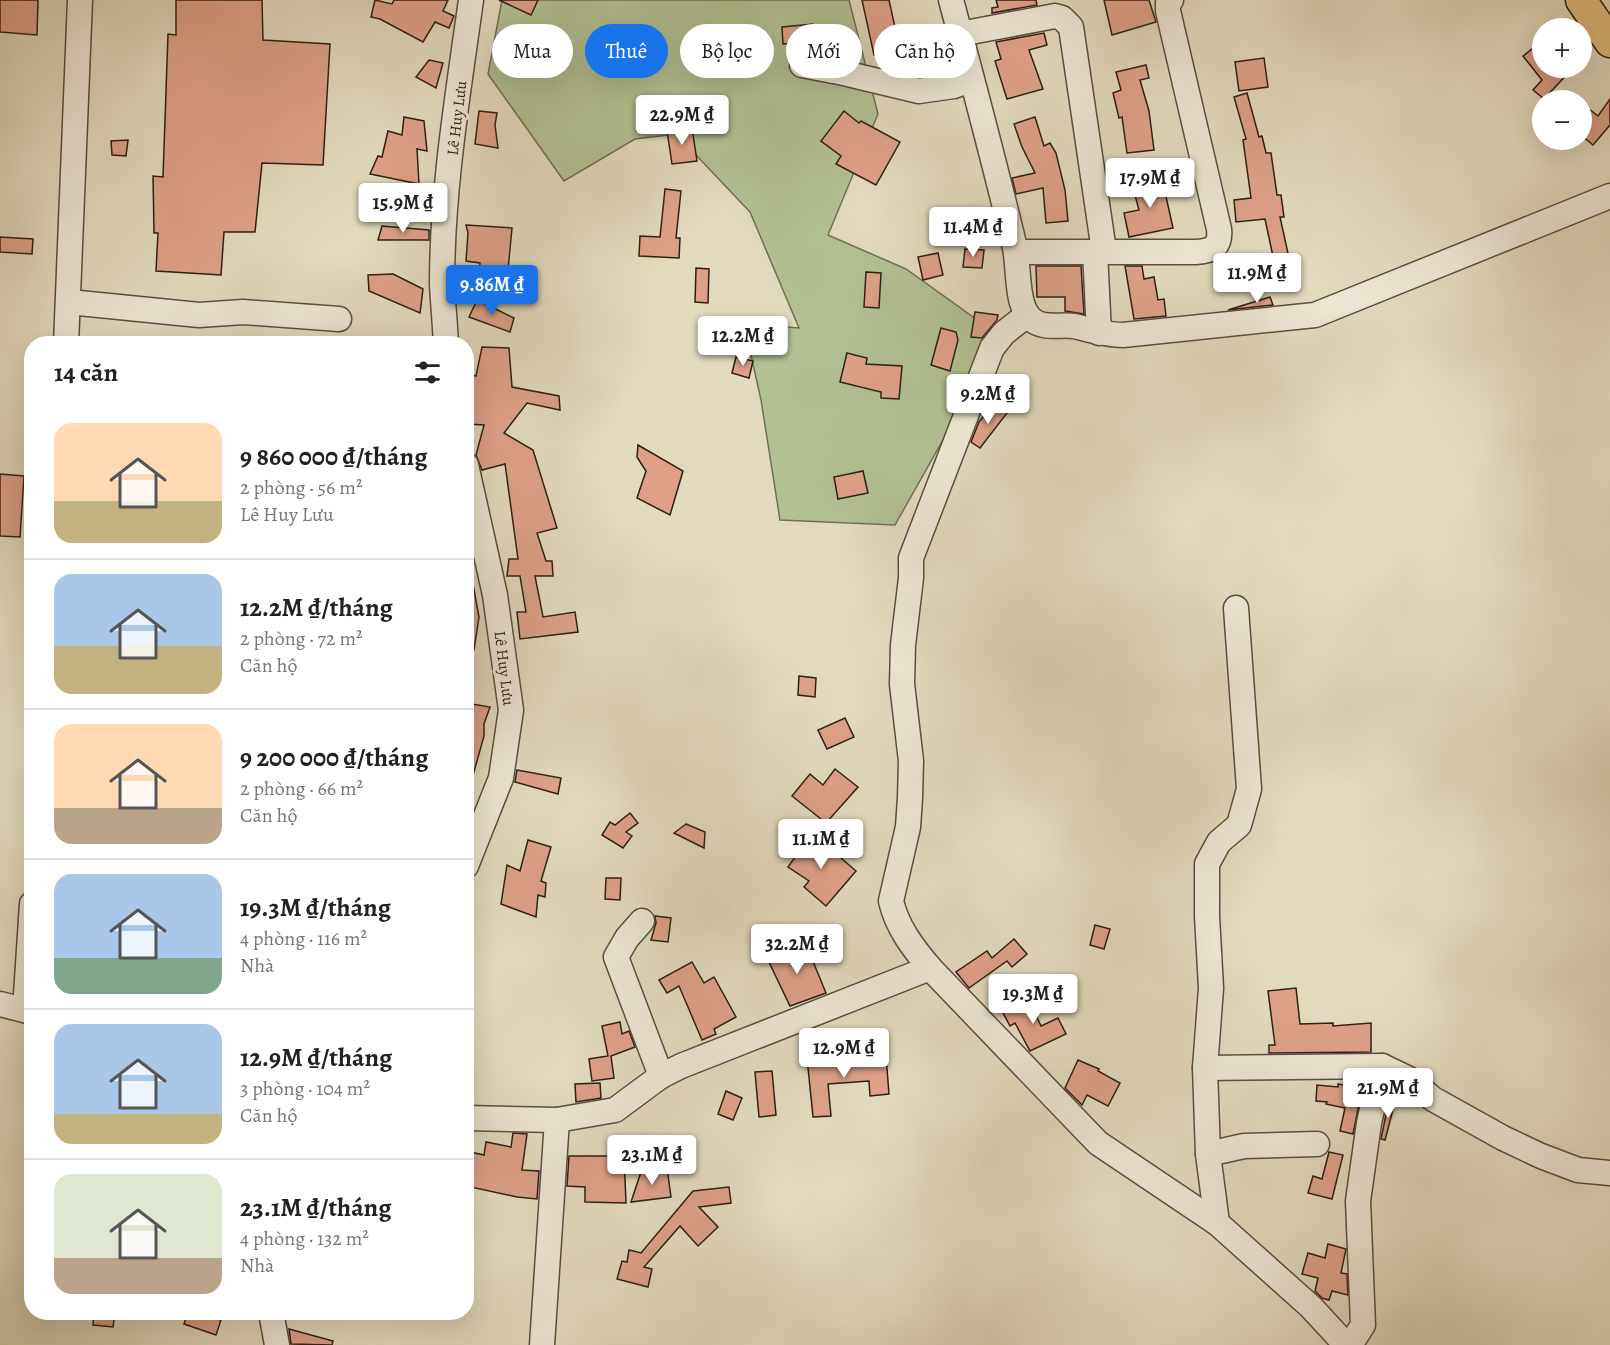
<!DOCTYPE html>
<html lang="vi">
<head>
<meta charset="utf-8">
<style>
	body { margin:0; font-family:Alegreya,serif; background:#f2f2f2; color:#222; height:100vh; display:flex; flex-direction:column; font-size:22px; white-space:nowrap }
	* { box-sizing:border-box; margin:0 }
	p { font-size:20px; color:#767676 }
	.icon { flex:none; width:33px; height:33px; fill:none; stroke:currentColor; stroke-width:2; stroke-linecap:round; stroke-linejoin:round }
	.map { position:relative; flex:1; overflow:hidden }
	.details { position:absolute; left:24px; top:336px; width:450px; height:984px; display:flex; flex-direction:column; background:#fff; border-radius:24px; box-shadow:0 6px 24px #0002 }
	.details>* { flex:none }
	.guide { position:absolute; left:492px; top:24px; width:570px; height:54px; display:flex; gap:12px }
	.tools { position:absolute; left:1532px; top:18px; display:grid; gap:12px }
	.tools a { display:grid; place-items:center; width:60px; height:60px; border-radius:50%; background:#fff; box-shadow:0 6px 24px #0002; font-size:30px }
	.price { position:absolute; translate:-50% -51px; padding:0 14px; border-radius:6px; background:#fff; color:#222; font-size:20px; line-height:39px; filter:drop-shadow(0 2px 3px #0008) }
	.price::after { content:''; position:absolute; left:50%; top:36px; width:18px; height:14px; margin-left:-9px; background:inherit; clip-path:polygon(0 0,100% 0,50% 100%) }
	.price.selected { background:#1a73e8; color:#fff }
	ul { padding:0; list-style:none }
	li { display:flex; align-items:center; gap:18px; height:150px; padding:0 30px }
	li+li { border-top:2px solid #e0e0e0 }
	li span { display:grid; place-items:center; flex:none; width:168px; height:120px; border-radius:18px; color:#555 }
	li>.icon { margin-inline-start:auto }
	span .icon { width:72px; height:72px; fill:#fffc; stroke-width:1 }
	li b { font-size:26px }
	h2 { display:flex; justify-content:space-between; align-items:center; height:72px; padding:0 30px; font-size:26px }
	.pill { padding:0 21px; border-radius:27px; background:#fff; box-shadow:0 6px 24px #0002; font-size:21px; line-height:54px }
	.pill.selected { background:#1a73e8; color:#fff }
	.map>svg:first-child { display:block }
	.green { fill:#b2c092; stroke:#707053; stroke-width:1.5 }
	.building { fill:#dea188; stroke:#2d1f14; stroke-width:1.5 }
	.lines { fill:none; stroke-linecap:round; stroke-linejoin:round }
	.minor-casing { stroke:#5a4e3e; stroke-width:27 }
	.major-casing { stroke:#2d1f14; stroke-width:33 }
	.minor { stroke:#ece7d4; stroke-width:24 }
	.major { stroke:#e1bd7e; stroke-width:30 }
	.labels { text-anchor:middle; stroke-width:6; stroke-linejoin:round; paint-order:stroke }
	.street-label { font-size:16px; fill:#2d1f14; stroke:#ece7d4 }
</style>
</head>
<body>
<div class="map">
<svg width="1610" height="1345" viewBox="0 0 1610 1345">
	<rect width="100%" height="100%" fill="#e2dabd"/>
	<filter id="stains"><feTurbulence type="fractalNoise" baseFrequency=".00333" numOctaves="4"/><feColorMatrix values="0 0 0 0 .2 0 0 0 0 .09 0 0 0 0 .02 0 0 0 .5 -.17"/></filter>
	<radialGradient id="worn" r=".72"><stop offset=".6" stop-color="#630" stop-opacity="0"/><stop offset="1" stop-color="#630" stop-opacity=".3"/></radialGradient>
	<path class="green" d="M 502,0 L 849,0 L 878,114 L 828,235 L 906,269 L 1001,337 L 895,525 L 780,520 L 761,400 L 744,324 L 799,328 L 750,212 L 676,134 L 635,139 L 564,181 L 488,74 Z"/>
	<g class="building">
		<path d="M 0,0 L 38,0 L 37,35 L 0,32 Z"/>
		<path d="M 176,0 L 262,0 L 263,40 L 330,44 L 323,165 L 262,163 L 255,232 L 224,232 L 221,275 L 156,271 L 158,233 L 154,233 L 153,176 L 163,177 L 168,34 L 176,35 Z"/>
		<path d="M 375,0 L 392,4 L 394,0 L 448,0 L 443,11 L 454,16 L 449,28 L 435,22 L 423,42 L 380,19 L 371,17 Z"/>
		<path d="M 499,0 L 538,0 L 531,15 Z"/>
		<path d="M 862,0 L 889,0 L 900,50 L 874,55 Z"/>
		<path d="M 996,0 L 1036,0 L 1037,5 L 992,13 L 992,8 L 998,7 Z"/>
		<path d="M 1104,0 L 1149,0 L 1156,22 L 1112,35 Z"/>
		<path d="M 813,24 L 815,41 L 783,44 L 782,27 Z"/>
		<path d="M 1044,33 L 1047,45 L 1029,50 L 1043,89 L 1007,99 L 995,61 L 1001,59 L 996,42 Z"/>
		<path d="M 1542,41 L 1542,68 L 1573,68 L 1544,99 L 1533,90 L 1542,80 L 1523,56 Z"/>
		<path d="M 657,44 L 659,60 L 623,65 L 621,49 Z"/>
		<path d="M 938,46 L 944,62 L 920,71 L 915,54 Z"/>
		<path d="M 1264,58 L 1268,87 L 1239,91 L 1235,62 Z"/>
		<path d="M 429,60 L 443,63 L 436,88 L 416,77 Z"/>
		<path d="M 1146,65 L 1149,78 L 1140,80 L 1149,111 L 1154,150 L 1127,153 L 1122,117 L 1119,118 L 1113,93 L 1121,90 L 1116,72 Z"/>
		<path d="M 1247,93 L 1259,137 L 1262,136 L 1266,153 L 1271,153 L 1277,195 L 1281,195 L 1284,217 L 1280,217 L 1289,258 L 1274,261 L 1265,219 L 1236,222 L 1234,200 L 1251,198 L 1243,140 L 1246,139 L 1234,97 Z"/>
		<path d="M 1610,99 L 1610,125 L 1593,145 L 1581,135 L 1581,117 L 1589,109 L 1598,116 Z"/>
		<path d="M 479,111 L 497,113 L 495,125 L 498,148 L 475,144 Z"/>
		<path d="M 844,111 L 859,123 L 861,121 L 900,142 L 876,185 L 836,164 L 841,156 L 821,141 Z"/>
		<path d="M 404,117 L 424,121 L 427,151 L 417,149 L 419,184 L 370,174 L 378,156 L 382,157 L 388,131 L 402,135 Z"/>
		<path d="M 1035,117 L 1044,146 L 1050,143 L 1056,153 L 1065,190 L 1068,221 L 1046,223 L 1043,188 L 1016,194 L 1012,178 L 1035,173 L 1022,147 L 1014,124 Z"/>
		<path d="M 692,128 L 697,161 L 672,164 L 667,131 Z"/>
		<path d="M 128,140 L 126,156 L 112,155 L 111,141 Z"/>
		<path d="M 1171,178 L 1174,190 L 1165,192 L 1173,228 L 1129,237 L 1124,213 L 1139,210 L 1133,188 Z"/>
		<path d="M 665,189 L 681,191 L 676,238 L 680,238 L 679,258 L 639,256 L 640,236 L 660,237 Z"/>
		<path d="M 466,225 L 512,228 L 507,280 L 479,278 L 480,263 L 466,261 L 468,233 Z"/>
		<path d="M 382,226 L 429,230 L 429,240 L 378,240 Z"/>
		<path d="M 0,237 L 33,239 L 32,254 L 0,252 Z"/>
		<path d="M 965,249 L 984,250 L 982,268 L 963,267 Z"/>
		<path d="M 938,253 L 943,275 L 923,280 L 918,257 Z"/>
		<path d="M 1036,266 L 1081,266 L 1084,314 L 1065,311 L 1065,297 L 1037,297 Z"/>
		<path d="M 1125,266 L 1142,266 L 1144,279 L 1154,277 L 1158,300 L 1164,299 L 1166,316 L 1134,319 Z"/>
		<path d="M 696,268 L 709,269 L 708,303 L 695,302 Z"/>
		<path d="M 866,272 L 881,273 L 879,308 L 864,307 Z"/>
		<path d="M 393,274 L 423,289 L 420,313 L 369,291 L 368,275 Z"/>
		<path d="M 1270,297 L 1273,305 L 1228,310 Z"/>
		<path d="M 477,300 L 514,318 L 510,332 L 469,317 Z"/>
		<path d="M 975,312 L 998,315 L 997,320 L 982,338 L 971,337 Z"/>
		<path d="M 941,328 L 956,332 L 958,340 L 950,371 L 931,365 Z"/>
		<path d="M 482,347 L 509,348 L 512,387 L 559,396 L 560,410 L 527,403 L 504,433 L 533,450 L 557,528 L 537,533 L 546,561 L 552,561 L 553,576 L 535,576 L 543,617 L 575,612 L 578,632 L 520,639 L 517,612 L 526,612 L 520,576 L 507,576 L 509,559 L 518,559 L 505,464 L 482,470 L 476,455 L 484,425 L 466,424 L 468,374 L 476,376 Z"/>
		<path d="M 847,353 L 867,358 L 866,364 L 902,366 L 899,399 L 881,398 L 881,392 L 840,382 Z"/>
		<path d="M 736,357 L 753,361 L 749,378 L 732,373 Z"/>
		<path d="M 994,403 L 1007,413 L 980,448 L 971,442 L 979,422 Z"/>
		<path d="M 638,445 L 683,471 L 670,515 L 637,498 L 646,471 L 637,457 Z"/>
		<path d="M 863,471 L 868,493 L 838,499 L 834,477 Z"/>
		<path d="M 0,474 L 24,476 L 20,537 L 0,536 Z"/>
		<path d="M 473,584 L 479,617 L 474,650 L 466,650 L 466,585 Z"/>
		<path d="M 799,676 L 816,678 L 815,697 L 798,695 Z"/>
		<path d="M 466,703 L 490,707 L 484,724 L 484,736 L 470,786 L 466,785 Z"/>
		<path d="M 845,718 L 854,737 L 827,749 L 818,730 Z"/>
		<path d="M 835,769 L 858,787 L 826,823 L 792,796 L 810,774 L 823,785 Z"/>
		<path d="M 517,770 L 561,778 L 558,794 L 515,782 Z"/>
		<path d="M 630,813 L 638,823 L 626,832 L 632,836 L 623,848 L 602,835 L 610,822 L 615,825 Z"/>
		<path d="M 686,824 L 705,832 L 704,848 L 674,833 Z"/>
		<path d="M 812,833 L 856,871 L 826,906 L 804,887 L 809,881 L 788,867 Z"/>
		<path d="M 528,840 L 551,847 L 541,881 L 546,883 L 545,897 L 538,895 L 536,917 L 501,904 L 507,865 L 520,871 Z"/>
		<path d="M 606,878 L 621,878 L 620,900 L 605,899 Z"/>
		<path d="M 655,916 L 671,918 L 668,942 L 651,940 L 656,923 Z"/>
		<path d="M 1095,925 L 1110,929 L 1104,949 L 1090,945 Z"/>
		<path d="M 1014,939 L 1027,954 L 1012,967 L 1007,961 L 969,988 L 956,972 L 987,951 L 992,958 Z"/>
		<path d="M 805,942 L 826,993 L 790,1006 L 768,960 Z"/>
		<path d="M 692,962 L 704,983 L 714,977 L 736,1017 L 714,1029 L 716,1034 L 702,1040 L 679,986 L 667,993 L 659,980 Z"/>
		<path d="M 1296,988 L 1300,1024 L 1333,1023 L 1333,1026 L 1371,1023 L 1371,1052 L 1269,1053 L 1269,1045 L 1275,1045 L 1268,991 Z"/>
		<path d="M 1028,998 L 1041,1026 L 1058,1018 L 1066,1034 L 1030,1051 L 1015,1023 L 1010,1026 L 1002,1011 Z"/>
		<path d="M 620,1022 L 622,1034 L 629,1031 L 635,1047 L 611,1056 L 614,1078 L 592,1081 L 589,1059 L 608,1056 L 602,1026 Z"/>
		<path d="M 825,1056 L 826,1063 L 886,1056 L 889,1094 L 870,1096 L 869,1081 L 828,1084 L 831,1116 L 813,1117 L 807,1058 Z"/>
		<path d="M 1078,1060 L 1099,1069 L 1098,1071 L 1120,1083 L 1108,1106 L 1087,1095 L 1082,1105 L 1065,1088 Z"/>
		<path d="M 772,1071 L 776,1115 L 759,1117 L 755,1072 Z"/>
		<path d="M 600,1083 L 601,1098 L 576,1102 L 575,1084 Z"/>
		<path d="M 1338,1084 L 1362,1089 L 1353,1134 L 1340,1131 L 1345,1108 L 1326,1104 L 1327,1102 L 1316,1101 L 1317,1085 L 1338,1087 Z"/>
		<path d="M 726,1091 L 742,1098 L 733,1120 L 718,1114 Z"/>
		<path d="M 1389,1100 L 1395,1102 L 1385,1140 L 1381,1139 Z"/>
		<path d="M 513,1133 L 527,1134 L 522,1170 L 539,1171 L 537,1199 L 517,1197 L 466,1186 L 466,1151 L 484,1155 L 486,1142 L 511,1147 Z"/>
		<path d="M 1329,1152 L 1343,1155 L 1332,1199 L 1308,1193 L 1313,1176 L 1322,1179 Z"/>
		<path d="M 569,1156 L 624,1156 L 626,1203 L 585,1202 L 585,1187 L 567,1186 Z"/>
		<path d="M 667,1168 L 671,1197 L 631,1202 L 641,1172 Z"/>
		<path d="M 729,1187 L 731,1203 L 699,1207 L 718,1227 L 698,1246 L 680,1226 L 644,1267 L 652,1269 L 648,1287 L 617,1279 L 622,1261 L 627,1262 L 629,1250 L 641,1253 L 693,1191 Z"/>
		<path d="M 1328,1244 L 1346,1249 L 1341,1273 L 1347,1274 L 1348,1295 L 1332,1291 L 1329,1300 L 1322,1298 L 1315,1291 L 1318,1278 L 1302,1274 L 1308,1253 L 1325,1258 Z"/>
		<path d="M 94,1312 L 115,1312 L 113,1327 L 93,1325 Z"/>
		<path d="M 188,1312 L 219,1312 L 217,1319 L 221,1320 L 216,1335 L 184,1324 Z"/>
		<path d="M 289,1329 L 333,1341 L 332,1345 L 291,1344 Z"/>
	</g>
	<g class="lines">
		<defs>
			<g id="minor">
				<path d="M 951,0 C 973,82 995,165 1015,248 C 1019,267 1016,304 1030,318 C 1042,330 1059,324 1074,326 C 1090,330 1106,335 1123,335 L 1315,315 L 1610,196"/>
				<path d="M 960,34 L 1055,16 L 1062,18 L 1071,27 L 1104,251"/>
				<path d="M 802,65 L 844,73 L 919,91 L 954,86 L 971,80"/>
				<path d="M 1016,252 L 1196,252 C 1212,251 1221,247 1219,229 L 1168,11 L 1168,3 L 1171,0"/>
				<path d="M 1095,252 L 1099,333"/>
				<path d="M 69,302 L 199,315 L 243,312 L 339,319"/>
				<path d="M 66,344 L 80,0"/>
				<path d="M 446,344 C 445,324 443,304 442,284 C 442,189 458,94 471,0"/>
				<path d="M 466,465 L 495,595 L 511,710 L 501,778 L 466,866"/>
				<path d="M 642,921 L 627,938 L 616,957 L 661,1076"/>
				<path d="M 930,968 C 913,948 897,927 891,901 L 908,827 L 910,798 L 911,761 L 902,684 L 903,645 L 911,578 L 911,558 L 992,348 L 1004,333 L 1027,315"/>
				<path d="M 0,1004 L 32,1012"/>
				<path d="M 25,1010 L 32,904"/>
				<path d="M 1205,1068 L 1382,1066 L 1409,1079 L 1433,1099 L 1503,1138 L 1541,1156 L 1578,1170 L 1610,1173"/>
				<path d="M 466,1118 L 557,1120 L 615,1110 L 661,1076 L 681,1066 L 930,968 L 1098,1143 L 1217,1223 L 1311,1307 L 1346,1345"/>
				<path d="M 1208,1154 L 1244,1146 L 1317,1144"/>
				<path d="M 1217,1223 L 1208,1154 L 1205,1068 L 1211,988 L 1207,916 L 1207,864 L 1219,842 L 1239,825 L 1249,789 L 1236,608"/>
				<path d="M 271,1312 L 277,1345"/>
				<path d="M 542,1345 L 557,1120"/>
				<path d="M 1350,1345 L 1363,1325 L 1358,1201 L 1369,1123 L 1382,1066"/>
			</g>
			<path id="major" d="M 1581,0 L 1610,42"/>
		</defs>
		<use href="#minor" class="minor-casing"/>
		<use href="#major" class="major-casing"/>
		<use href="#minor" class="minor"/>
		<use href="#major" class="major"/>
	</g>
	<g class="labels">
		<g class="street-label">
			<text transform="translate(456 118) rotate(-83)" y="6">Lê Huy Lưu</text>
			<text transform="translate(505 668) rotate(83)" y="6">Lê Huy Lưu</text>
		</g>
	</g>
	<rect width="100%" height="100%" filter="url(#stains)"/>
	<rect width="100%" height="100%" fill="url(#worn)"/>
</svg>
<div class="tools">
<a>+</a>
<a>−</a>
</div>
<b class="price" style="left:682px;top:146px">22.9M ₫</b>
<b class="price" style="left:1150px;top:209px">17.9M ₫</b>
<b class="price" style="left:403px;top:234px">15.9M ₫</b>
<b class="price" style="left:973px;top:258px">11.4M ₫</b>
<b class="price" style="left:1257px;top:304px">11.9M ₫</b>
<b class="price selected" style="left:492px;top:316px">9.86M ₫</b>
<b class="price" style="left:743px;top:367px">12.2M ₫</b>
<b class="price" style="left:988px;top:425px">9.2M ₫</b>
<b class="price" style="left:821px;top:870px">11.1M ₫</b>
<b class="price" style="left:797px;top:975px">32.2M ₫</b>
<b class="price" style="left:1033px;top:1025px">19.3M ₫</b>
<b class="price" style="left:844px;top:1079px">12.9M ₫</b>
<b class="price" style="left:1388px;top:1119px">21.9M ₫</b>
<b class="price" style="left:652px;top:1186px">23.1M ₫</b>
<div class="guide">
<a class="pill">Mua</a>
<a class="pill selected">Thuê</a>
<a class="pill">Bộ lọc</a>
<a class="pill">Mới</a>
<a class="pill">Căn hộ</a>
</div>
<section class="details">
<h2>14 căn<svg class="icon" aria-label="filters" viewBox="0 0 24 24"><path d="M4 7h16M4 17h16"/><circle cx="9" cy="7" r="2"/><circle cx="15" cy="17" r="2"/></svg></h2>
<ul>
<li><span style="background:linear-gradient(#ffd9b3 65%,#c2b280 0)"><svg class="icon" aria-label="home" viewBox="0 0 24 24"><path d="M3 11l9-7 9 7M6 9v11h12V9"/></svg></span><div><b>9 860 000 ₫/tháng</b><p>2 phòng · 56 m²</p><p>Lê Huy Lưu</p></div></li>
<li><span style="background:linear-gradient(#a9c7e8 60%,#c2b280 0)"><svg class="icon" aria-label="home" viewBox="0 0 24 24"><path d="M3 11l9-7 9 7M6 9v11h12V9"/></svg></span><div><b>12.2M ₫/tháng</b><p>2 phòng · 72 m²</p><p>Căn hộ</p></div></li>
<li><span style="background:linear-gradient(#ffd9b3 70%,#b9a48a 0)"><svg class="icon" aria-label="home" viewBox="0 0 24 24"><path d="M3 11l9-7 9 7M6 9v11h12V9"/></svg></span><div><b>9 200 000 ₫/tháng</b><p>2 phòng · 66 m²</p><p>Căn hộ</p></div></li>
<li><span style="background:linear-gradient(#a9c7e8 70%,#7fa58c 0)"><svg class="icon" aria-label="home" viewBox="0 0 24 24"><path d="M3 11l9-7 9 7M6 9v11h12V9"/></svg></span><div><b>19.3M ₫/tháng</b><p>4 phòng · 116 m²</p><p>Nhà</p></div></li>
<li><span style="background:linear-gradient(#a9c7e8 75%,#c2b280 0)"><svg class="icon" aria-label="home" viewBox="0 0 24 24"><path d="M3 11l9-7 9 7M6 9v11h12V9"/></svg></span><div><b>12.9M ₫/tháng</b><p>3 phòng · 104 m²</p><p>Căn hộ</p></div></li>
<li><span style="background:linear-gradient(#dfe7d0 70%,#b9a48a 0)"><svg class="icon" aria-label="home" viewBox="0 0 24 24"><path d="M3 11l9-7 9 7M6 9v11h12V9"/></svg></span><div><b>23.1M ₫/tháng</b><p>4 phòng · 132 m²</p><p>Nhà</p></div></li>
</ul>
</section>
</div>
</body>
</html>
